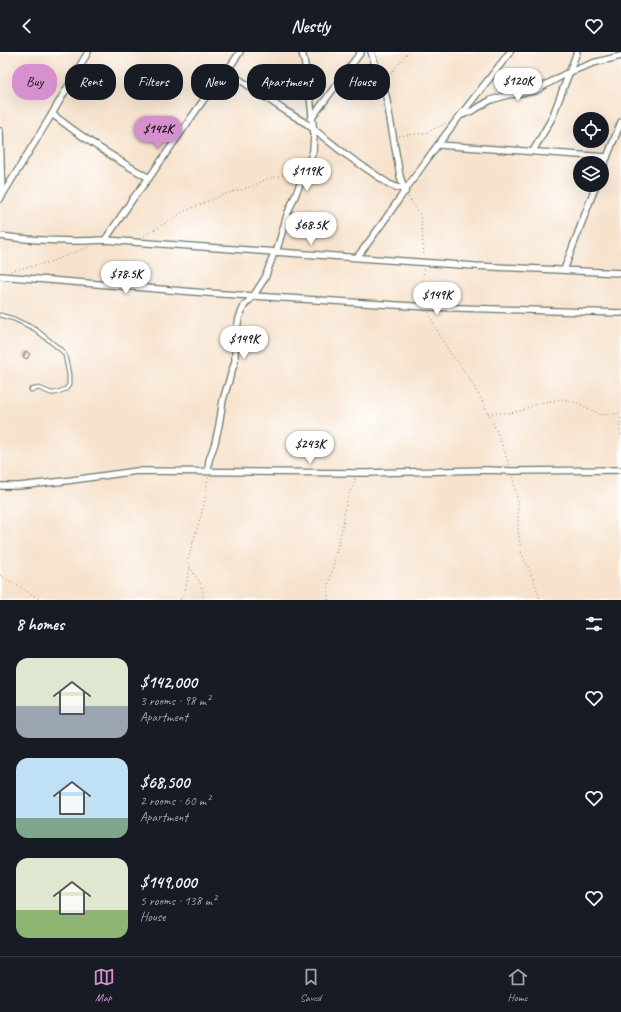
<!DOCTYPE html>
<html lang="en">
<head>
<meta charset="utf-8">
<style>
	body { margin:0; font-family:Caveat,sans-serif; background:#242831; color:#f1f3f6; height:100vh; display:flex; flex-direction:column; font-size:15px; white-space:nowrap }
	* { box-sizing:border-box; margin:0 }
	p { font-size:13px; color:#9ea1a6 }
	.icon { flex:none; width:22px; height:22px; fill:none; stroke:currentColor; stroke-width:2; stroke-linecap:round; stroke-linejoin:round }
	.map { position:relative; height:548px; overflow:hidden }
	.panel { display:flex; flex-direction:column; background:#171b24; flex:1 }
	.panel>* { flex:none }
	.hud { position:absolute; left:12px; top:12px; width:400px; height:36px; display:flex; gap:8px }
	.tools { position:absolute; left:573px; top:60px; display:grid; gap:8px }
	.tools a { display:grid; place-items:center; width:36px; height:36px; border-radius:50%; background:#171b24; box-shadow:0 4px 16px #0002; font-size:20px }
	.price { position:absolute; translate:-50% -34px; padding:0 9px; border-radius:14px; background:#fff; color:#222; font-size:13px; line-height:26px; filter:drop-shadow(0 1px 2px #0008) }
	.price::after { content:''; position:absolute; left:50%; top:24px; width:12px; height:9px; margin-left:-6px; background:inherit; clip-path:polygon(0 0,100% 0,50% 100%) }
	.price.on { background:#d690ce; color:#111 }
	ul { padding:0; list-style:none }
	li { display:flex; align-items:center; gap:12px; height:100px; padding:0 16px }
	li span { display:grid; place-items:center; flex:none; width:112px; height:80px; border-radius:12px; color:#555 }
	li>.icon { margin-inline-start:auto }
	span .icon { width:48px; height:48px; fill:#fffc; stroke-width:1 }
	li b { font-size:17px }
	h2 { display:flex; justify-content:space-between; align-items:center; height:48px; padding:0 16px; font-size:17px }
	.pill { padding:0 14px; border-radius:16px; background:#171b24; box-shadow:0 4px 16px #0002; font-size:14px; line-height:36px }
	.pill.on { background:#d690ce; color:#111 }
	header { display:flex; justify-content:space-between; align-items:center; height:52px; padding:0 16px; background:#171b24; font-size:18px; font-weight:700 }
	.tabs { display:flex; justify-content:space-around; align-items:center; height:56px; border-top:1px solid #363941; background:#171b24; font-size:11px; color:#9ea1a6 }
	.tabs a { display:grid; justify-items:center; gap:2px }
	.tabs .on { color:#d690ce }
	.map>svg:first-child { display:block }
	.building { fill:url(#building-cross-hatch) }
	.lines { fill:none; stroke-linecap:round; stroke-linejoin:round }
	.service-casing { stroke:#6b776a; stroke-width:5 }
	.minor-casing { stroke:#6b776a; stroke-width:8 }
	.path { stroke:#6b776a; stroke-width:1; stroke-dasharray:1 3; stroke-linecap:butt }
	.service { stroke:#fff; stroke-width:3 }
	.minor { stroke:#fff; stroke-width:5.5 }
</style>
</head>
<body>
<header><svg class="icon" aria-label="back" viewBox="0 0 24 24"><path d="M15 5l-7 7 7 7"/></svg>Nestly<svg class="icon" aria-label="heart" viewBox="0 0 24 24"><path d="M12 20l-8-8c-3-5 5-10 8-4 3-6 11-1 8 4z"/></svg></header>
<div class="map">
<svg width="621" height="548" viewBox="0 0 621 548">
	<defs>
		<pattern id="building-cross-hatch" width="8" height="8" patternUnits="userSpaceOnUse"><rect width="8" height="8" fill="#dd9761"/><path d="M0 0l8 8M0 8l8-8" fill="none" stroke="#b37c51"/></pattern>
	</defs>
	<rect width="100%" height="100%" fill="#fff"/>
	<filter id="ink" filterUnits="userSpaceOnUse"><feTurbulence type="fractalNoise" baseFrequency=".025" numOctaves="2"/><feDisplacementMap in="SourceGraphic" scale="8" xChannelSelector="R" yChannelSelector="G"/><feConvolveMatrix kernelMatrix="1 2 1 2 8 2 1 2 1" color-interpolation-filters="sRGB"/></filter>
	<filter id="wash" filterUnits="userSpaceOnUse"><feTurbulence type="fractalNoise" baseFrequency=".012" numOctaves="4" result="noise"/><feDisplacementMap in="SourceGraphic" scale="16" xChannelSelector="R" yChannelSelector="G"/><feGaussianBlur stdDeviation="0.9" result="paint"/><feColorMatrix in="noise" values="0 0 0 0 0 0 0 0 0 0 0 0 0 0 0 0 0 1.4 0 .05"/><feComposite in="paint" operator="in"/></filter>
	<g filter="url(#wash)">
		<rect width="100%" height="100%" fill="#f7e3cd"/>
		<g id="blocks">
			<path class="building" d="M 26,299 L 30,302 L 27,307 L 23,305 Z"/>
		</g>
	</g>
	<g filter="url(#ink)">
		<use href="#blocks" fill-opacity="0" stroke="#6b776a" stroke-width="1"/>
		<g class="lines">
			<defs>
				<path id="service" d="M 0,263 L 14,267 L 35,277 L 61,298 L 65,303 L 69,323 L 69,333 L 66,337 L 55,341 L 51,341 L 39,336 L 31,338"/>
				<g id="minor">
					<path d="M 371,0 L 386,44 L 400,124 L 405,140"/>
					<path d="M 227,19 L 284,58 L 307,72 L 345,102 L 389,132 L 396,135 L 403,137"/>
					<path d="M 52,62 C 83,86 115,107 149,126"/>
					<path d="M 462,63 L 474,58 L 491,48 L 508,43 L 535,39 L 565,22 L 593,11 L 621,4"/>
					<path d="M 311,67 L 361,0"/>
					<path d="M 0,79 L 2,144"/>
					<path d="M 439,93 L 607,105"/>
					<path d="M 533,99 L 552,66 L 577,0"/>
					<path d="M 602,118 L 621,70"/>
					<path d="M 0,147 L 52,62 L 88,0"/>
					<path d="M 0,184 C 36,189 68,190 105,188 L 475,214 L 621,221"/>
					<path d="M 105,188 L 134,145 L 149,126 L 214,33 L 227,19 L 240,0"/>
					<path d="M 276,201 L 287,163 L 308,113 L 313,99 L 314,82 L 308,26 L 302,0"/>
					<path d="M 357,205 C 380,177 399,146 421,116 C 449,76 480,39 510,0"/>
					<path d="M 564,218 L 596,133"/>
					<path d="M 0,224 L 207,241 L 428,255 L 621,261"/>
					<path d="M 208,419 L 209,408 L 215,391 L 219,373 L 223,348 L 235,309 L 235,287 L 239,266 L 244,254 L 254,243 L 265,226 L 274,201"/>
					<path d="M 0,434 L 19,434 L 65,429 L 137,419 L 364,421 L 487,418 L 512,419 L 621,418"/>
				</g>
			</defs>
			<use href="#service" class="service-casing"/>
			<use href="#minor" class="minor-casing"/>
			<g class="path">
				<path d="M 386,28 L 408,0"/>
				<path d="M 399,84 L 425,81 L 447,71"/>
				<path d="M 408,145 L 419,161 L 421,166 L 424,204"/>
				<path d="M 144,184 L 185,159 L 225,142 L 248,136 L 267,127 L 298,119"/>
				<path d="M 424,217 L 423,230 L 427,250"/>
				<path d="M 11,219 L 50,210 L 88,195"/>
				<path d="M 429,260 C 434,273 441,287 449,299 C 452,304 457,308 460,313 C 481,343 498,378 509,413"/>
				<path d="M 488,361 L 511,361 L 520,359 L 539,351 L 563,347 L 578,351 L 601,363 L 621,361"/>
				<path d="M 621,366 L 620,377 L 621,384"/>
				<path d="M 513,425 L 518,454 L 518,478 L 521,500 L 534,528 L 540,548"/>
				<path d="M 0,523 L 41,548"/>
				<path d="M 180,548 L 185,539 L 190,515"/>
				<path d="M 203,548 C 205,527 189,523 188,507 L 204,453 L 208,425"/>
				<path d="M 328,548 L 328,535 L 343,472 L 345,456 L 350,440 L 355,430 L 355,426"/>
			</g>
			<use href="#service" class="service"/>
			<use href="#minor" class="minor"/>
		</g>
	</g>
</svg>
<div class="tools">
<a><svg class="icon" aria-label="locate" viewBox="0 0 24 24"><circle cx="12" cy="12" r="6"/><path d="M12 2v4M12 18v4M2 12h4M18 12h4"/></svg></a>
<a><svg class="icon" aria-label="layers" viewBox="0 0 24 24"><path d="M12 4l9 5-9 5-9-5zM3 14l9 5 9-5"/></svg></a>
</div>
<b class="price" style="left:518px;top:50px">$120K</b>
<b class="price on" style="left:158px;top:98px">$142K</b>
<b class="price" style="left:307px;top:140px">$119K</b>
<b class="price" style="left:311px;top:194px">$68.5K</b>
<b class="price" style="left:126px;top:243px">$78.5K</b>
<b class="price" style="left:437px;top:264px">$149K</b>
<b class="price" style="left:244px;top:308px">$149K</b>
<b class="price" style="left:310px;top:413px">$243K</b>
<div class="hud">
<a class="pill on">Buy</a>
<a class="pill">Rent</a>
<a class="pill">Filters</a>
<a class="pill">New</a>
<a class="pill">Apartment</a>
<a class="pill">House</a>
</div>
</div>
<section class="panel">
<h2>8 homes<svg class="icon" aria-label="filters" viewBox="0 0 24 24"><path d="M4 7h16M4 17h16"/><circle cx="9" cy="7" r="2"/><circle cx="15" cy="17" r="2"/></svg></h2>
<ul>
<li><span style="background:linear-gradient(#dfe7d0 60%,#9aa5b1 0)"><svg class="icon" aria-label="home" viewBox="0 0 24 24"><path d="M3 11l9-7 9 7M6 9v11h12V9"/></svg></span><div><b>$142,000</b><p>3 rooms · 98 m²</p><p>Apartment</p></div><svg class="icon" aria-label="heart" viewBox="0 0 24 24"><path d="M12 20l-8-8c-3-5 5-10 8-4 3-6 11-1 8 4z"/></svg></li>
<li><span style="background:linear-gradient(#bfe0f5 75%,#7fa58c 0)"><svg class="icon" aria-label="home" viewBox="0 0 24 24"><path d="M3 11l9-7 9 7M6 9v11h12V9"/></svg></span><div><b>$68,500</b><p>2 rooms · 60 m²</p><p>Apartment</p></div><svg class="icon" aria-label="heart" viewBox="0 0 24 24"><path d="M12 20l-8-8c-3-5 5-10 8-4 3-6 11-1 8 4z"/></svg></li>
<li><span style="background:linear-gradient(#dfe7d0 65%,#8fb573 0)"><svg class="icon" aria-label="home" viewBox="0 0 24 24"><path d="M3 11l9-7 9 7M6 9v11h12V9"/></svg></span><div><b>$149,000</b><p>5 rooms · 138 m²</p><p>House</p></div><svg class="icon" aria-label="heart" viewBox="0 0 24 24"><path d="M12 20l-8-8c-3-5 5-10 8-4 3-6 11-1 8 4z"/></svg></li>
</ul>
</section>
<nav class="tabs">
<a class="on"><svg class="icon" aria-label="map" viewBox="0 0 24 24"><path d="M3 6l6-2 6 2 6-2v14l-6 2-6-2-6 2zM9 4v14M15 6v14"/></svg>Map</a>
<a><svg class="icon" aria-label="saved" viewBox="0 0 24 24"><path d="M7 4h10v16l-5-4-5 4z"/></svg>Saved</a>
<a><svg class="icon" aria-label="home" viewBox="0 0 24 24"><path d="M3 11l9-7 9 7M6 9v11h12V9"/></svg>Home</a>
</nav>
</body>
</html>
